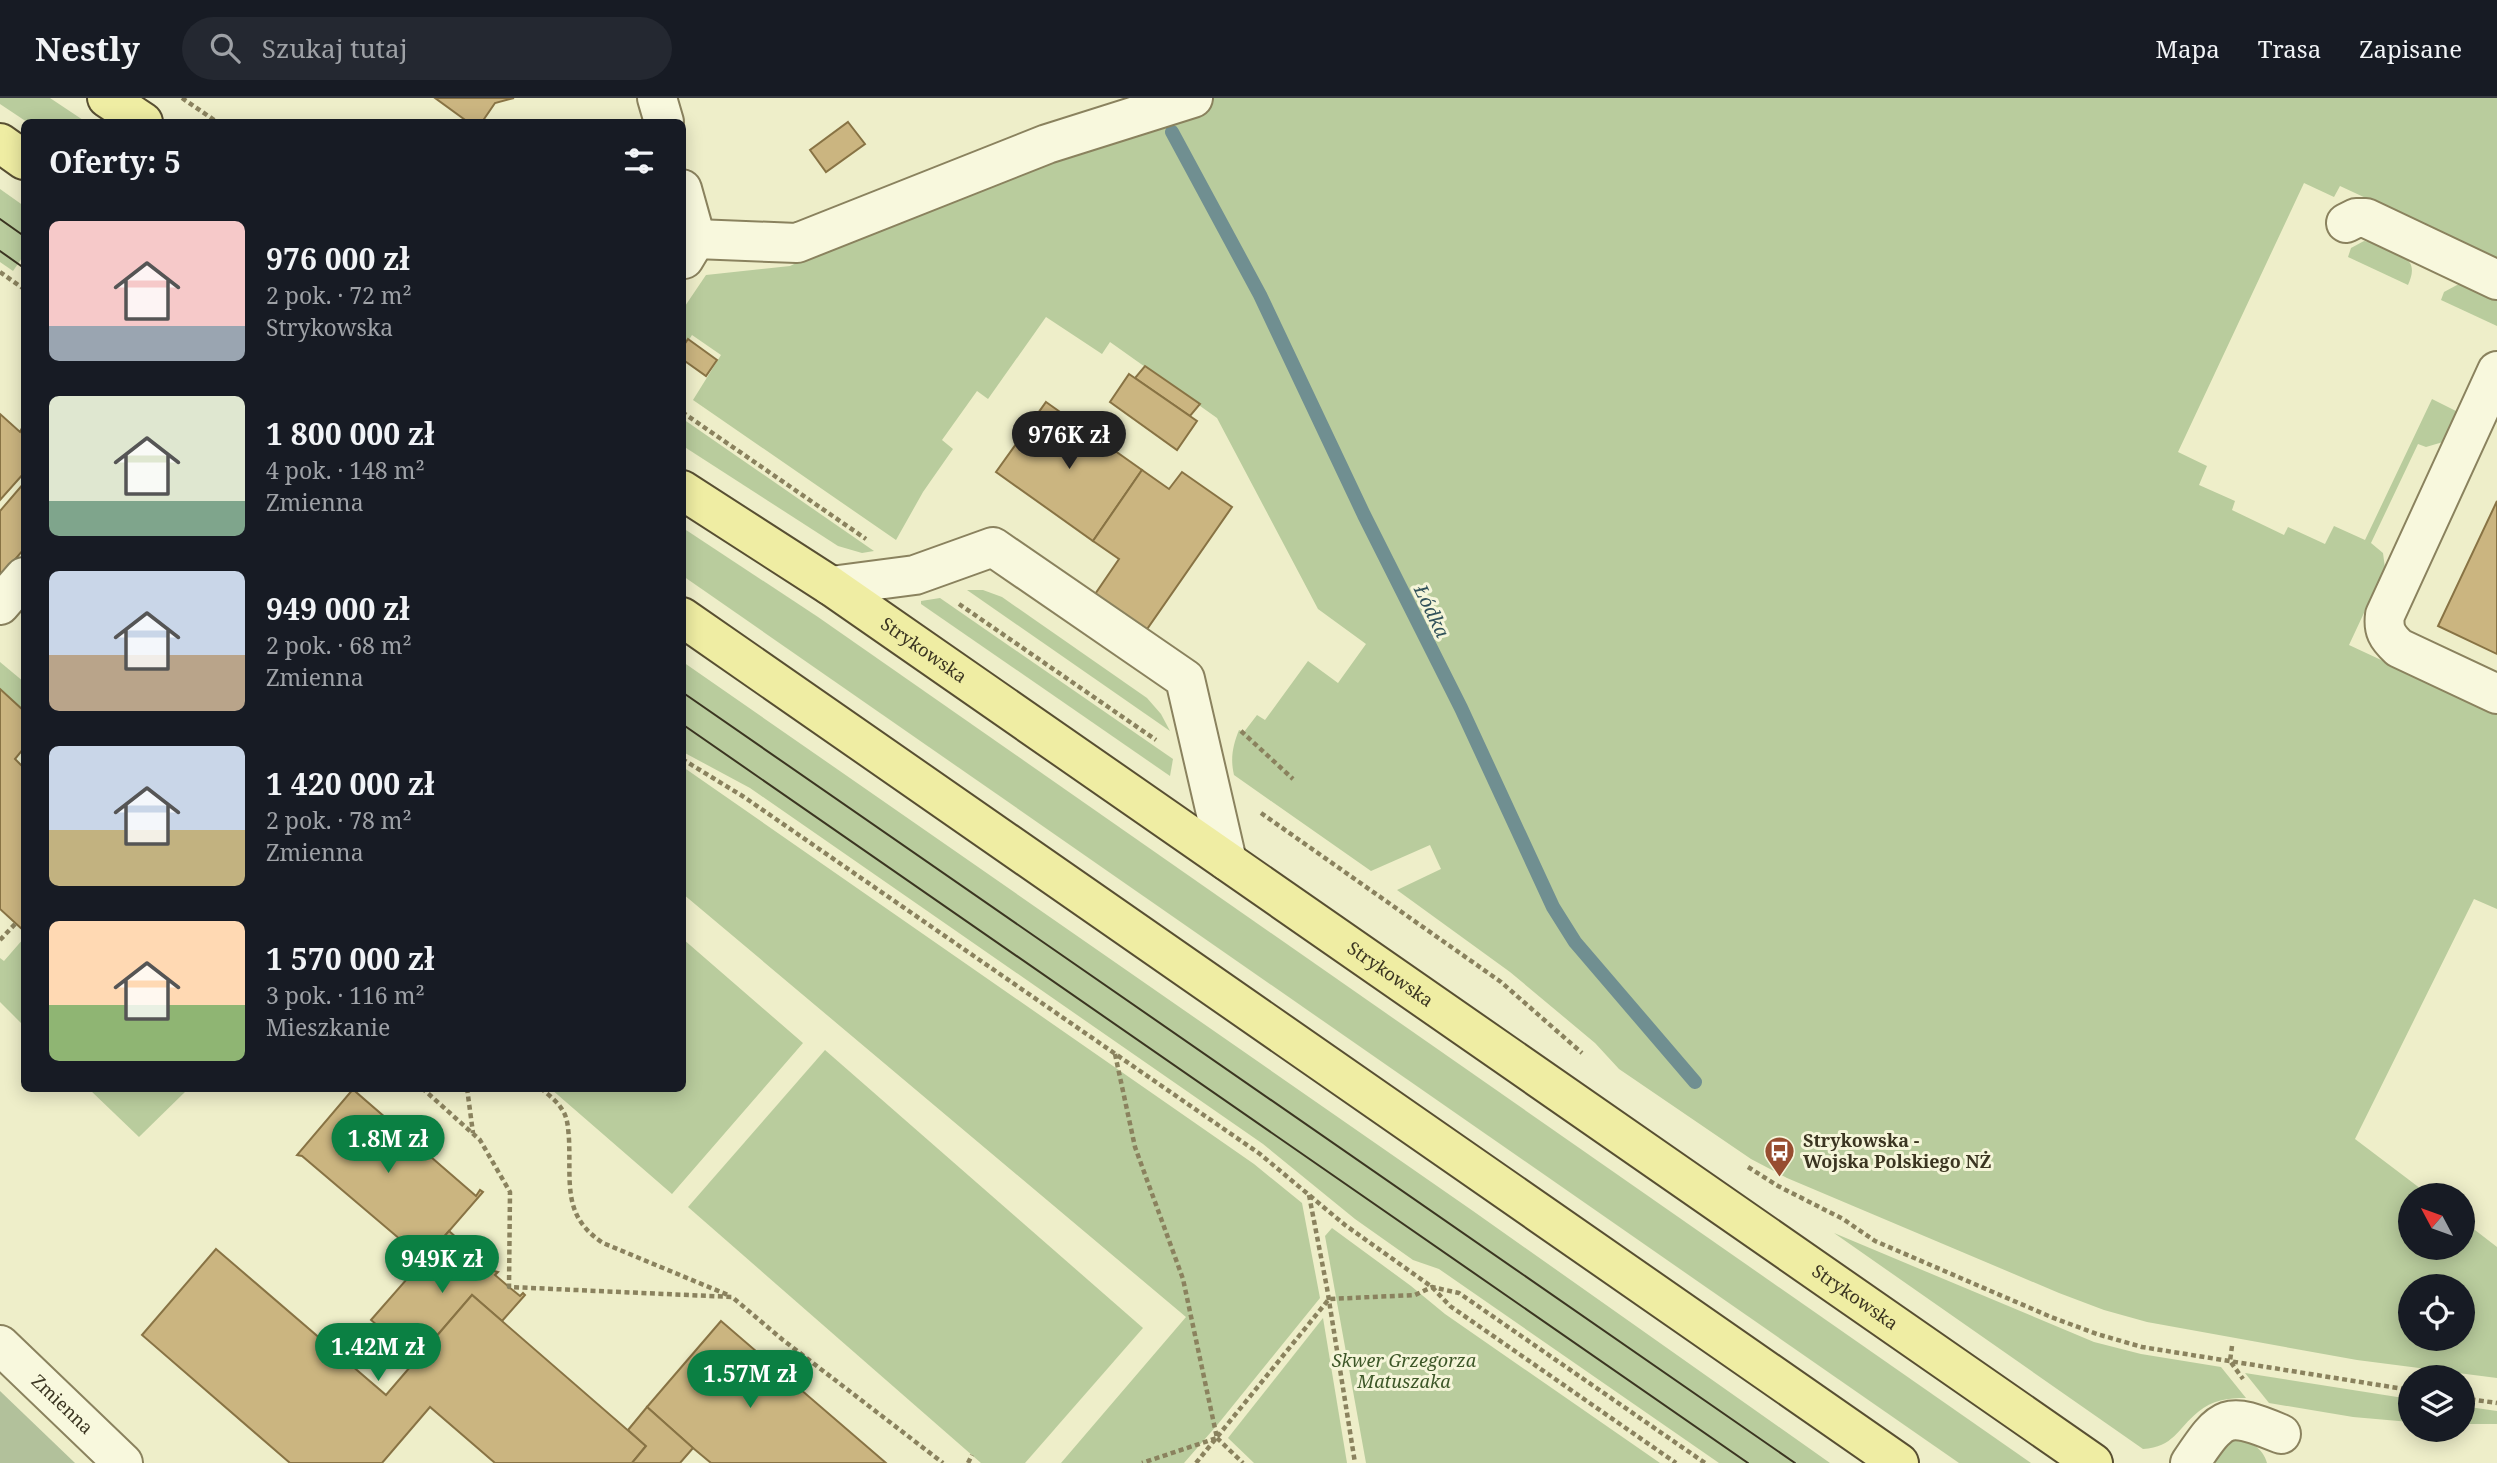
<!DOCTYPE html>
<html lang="pl">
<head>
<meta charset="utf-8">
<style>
	body { margin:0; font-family:"Noto Serif",serif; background:#242831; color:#f1f3f6; height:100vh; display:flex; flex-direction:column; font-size:26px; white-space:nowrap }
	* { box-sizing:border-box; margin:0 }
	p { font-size:23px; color:#9ea1a6 }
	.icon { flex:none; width:38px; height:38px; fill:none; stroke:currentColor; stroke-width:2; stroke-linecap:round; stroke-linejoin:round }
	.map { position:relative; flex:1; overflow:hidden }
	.drawer { position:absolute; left:21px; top:21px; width:665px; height:973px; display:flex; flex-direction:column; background:#171b24; border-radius:10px; box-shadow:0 4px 18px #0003 }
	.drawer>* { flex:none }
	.needle { width:46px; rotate:311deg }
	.buttons { position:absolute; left:2398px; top:1085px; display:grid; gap:14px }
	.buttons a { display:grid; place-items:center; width:77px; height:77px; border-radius:50%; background:#171b24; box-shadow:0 4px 18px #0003; font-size:35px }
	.price { position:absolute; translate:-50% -60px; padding:0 16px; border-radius:24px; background:#0b8043; color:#fff; font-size:23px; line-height:46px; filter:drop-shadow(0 2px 4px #0008) }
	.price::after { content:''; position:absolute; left:50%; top:42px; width:21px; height:16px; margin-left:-10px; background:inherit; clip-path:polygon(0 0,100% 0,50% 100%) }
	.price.selected { background:#222; color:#fff }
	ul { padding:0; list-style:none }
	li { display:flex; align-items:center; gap:21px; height:175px; padding:0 28px }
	li span { display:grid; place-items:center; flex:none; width:196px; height:140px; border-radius:10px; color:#555 }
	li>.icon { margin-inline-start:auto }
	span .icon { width:84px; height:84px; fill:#fffc; stroke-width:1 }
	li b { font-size:30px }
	h2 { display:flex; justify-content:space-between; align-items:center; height:84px; padding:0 28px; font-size:30px }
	header { display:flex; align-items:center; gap:42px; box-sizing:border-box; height:98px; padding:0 35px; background:#171b24; border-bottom:2px solid #363941 }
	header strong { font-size:33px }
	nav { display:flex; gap:38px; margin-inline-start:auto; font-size:24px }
	.search { width:490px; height:63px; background:#242831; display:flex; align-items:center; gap:18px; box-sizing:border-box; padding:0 24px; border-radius:38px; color:#9ea1a6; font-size:26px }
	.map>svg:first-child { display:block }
	.green { fill:#b9cc9d; fill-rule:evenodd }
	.cemetery { fill:#b2c19b }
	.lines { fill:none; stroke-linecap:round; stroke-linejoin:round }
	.stream { stroke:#708f91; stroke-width:14 }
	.building { fill:#cbb580; stroke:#887344; stroke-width:2 }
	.minor-casing { stroke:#8a825e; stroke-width:42 }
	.major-casing { stroke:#584f32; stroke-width:42 }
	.path { stroke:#8a825e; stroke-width:4.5; stroke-dasharray:5 3.5; stroke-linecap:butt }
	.minor { stroke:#f8f8dd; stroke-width:38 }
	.major { stroke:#efeda3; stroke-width:38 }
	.tram { stroke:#3b3521; stroke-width:2 }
	.labels { text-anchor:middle; stroke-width:6; stroke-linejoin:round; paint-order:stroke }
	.street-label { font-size:18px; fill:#3b3521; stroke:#f5f5d9 }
	.poi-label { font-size:18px; font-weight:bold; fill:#3b3521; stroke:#f5f5d9; text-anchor:start }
	.park-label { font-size:18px; font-style:italic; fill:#3d5728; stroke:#f5f5d9 }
	.water-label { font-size:19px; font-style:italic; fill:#31515a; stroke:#f5f5d9 }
</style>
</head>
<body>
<header>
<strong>Nestly</strong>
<div class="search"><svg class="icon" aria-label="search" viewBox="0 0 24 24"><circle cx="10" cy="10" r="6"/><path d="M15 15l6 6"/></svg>Szukaj tutaj</div>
<nav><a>Mapa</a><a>Trasa</a><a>Zapisane</a></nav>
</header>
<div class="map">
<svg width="2497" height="1365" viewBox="0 0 2497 1365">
	<rect width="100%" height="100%" fill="#eeeec9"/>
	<g class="green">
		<path d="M 0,0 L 50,0 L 86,24 L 27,24 L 0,6 Z"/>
		<path d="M 1170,0 L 2497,0 L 2497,161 L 2340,88 L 2334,99 L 2304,85 L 2178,354 L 2207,368 L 2199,387 L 2235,403 L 2232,412 L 2284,437 L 2288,429 L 2325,446 L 2334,428 L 2365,442 L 2432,301 L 2458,314 L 2443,344 L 2426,349 L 2418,346 L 2371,445 L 2383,455 L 2385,470 L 2349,547 L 2497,616 L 2497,811 L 2474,801 L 2355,1041 L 2429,1097 L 2410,1097 L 2410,1150 L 2462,1150 L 2462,1122 L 2497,1149 L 2497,1280 L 2357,1262 L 2147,1224 L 2104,1212 L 2059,1195 L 1787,1080 L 1751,1061 L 1619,971 L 1595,945 L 1510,874 L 1397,792 L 1441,771 L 1430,747 L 1371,773 L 1234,677 C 1230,660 1233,647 1239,632 L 1244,634 L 1257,617 L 1265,622 L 1308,563 L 1338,585 L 1366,546 L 1318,511 L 1217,320 L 1110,244 L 1102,256 L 1046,219 L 988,301 L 977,293 L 942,342 L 953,351 L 923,394 L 896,442 L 693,302 L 721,257 L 692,237 L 683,251 L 683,211 L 706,177 L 790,168 L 848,140 ZM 2410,1188 L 2462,1188 L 2462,1241 L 2410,1241 Z"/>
		<path d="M 0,91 L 24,108 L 24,157 L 13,173 L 0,164 Z"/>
		<path d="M 2364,143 C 2374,144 2404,156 2410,165 C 2414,172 2411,180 2408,187 L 2348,159 L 2351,150 Z"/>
		<path d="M 2457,187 L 2464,187 L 2497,203 L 2497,228 L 2441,202 L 2444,194 Z"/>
		<path d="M 683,321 L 874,453 L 862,455 L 838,448 L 683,348 Z"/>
		<path d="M 683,430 L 818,519 L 2031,1365 L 1959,1365 L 683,478 Z"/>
		<path d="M 967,492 L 983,492 L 1002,499 L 1147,600 L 1161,616 L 1170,633 Z"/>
		<path d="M 940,500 L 1173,661 L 1170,678 L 921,506 L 921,503 Z"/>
		<path d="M 0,564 L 24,584 L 24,613 L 0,591 Z"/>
		<path d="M 683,564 L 1473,1113 L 1830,1365 L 1719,1365 L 1439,1171 L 1413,1162 L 1355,1121 L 1263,1046 L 750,690 L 683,654 Z"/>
		<path d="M 683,669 L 1254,1066 L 1302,1105 L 1320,1200 L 1218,1326 L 1184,1365 L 1061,1365 L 1186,1219 L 683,796 Z"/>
		<path d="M 24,840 L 24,928 L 0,904 L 0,860 L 4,863 Z"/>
		<path d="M 683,841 L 803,945 L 672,1096 L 551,991 L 682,990 Z"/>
		<path d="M 825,952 L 1143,1230 L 1025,1365 L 981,1365 L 688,1109 Z"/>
		<path d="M 89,991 L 188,991 L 139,1039 Z"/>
		<path d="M 1332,1130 L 1411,1188 L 1445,1216 L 1660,1365 L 1366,1365 L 1325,1138 Z"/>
		<path d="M 1834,1135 L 2094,1244 L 2141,1256 L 2221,1269 L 2246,1300 C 2228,1300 2212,1302 2198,1314 C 2177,1331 2174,1349 2143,1351 Z"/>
		<path d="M 1323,1220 L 1347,1365 L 1254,1365 L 1228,1340 Z"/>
		<path d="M 2245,1275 L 2410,1301 L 2410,1324 L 2353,1319 L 2269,1305 Z"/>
		<path d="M 2462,1308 L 2497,1313 L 2497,1326 L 2462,1326 Z"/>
		<path d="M 2231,1343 C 2249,1342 2262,1348 2267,1365 L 2215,1365 L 2222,1351 Z"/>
	</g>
	<path class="cemetery" d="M 0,1293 L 75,1365 L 0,1365 Z"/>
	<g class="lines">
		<path class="stream" d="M 1172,34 L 1260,197 L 1364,417 L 1461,610 L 1553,809 L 1575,844 L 1695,984"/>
	</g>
	<g class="building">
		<path d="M 435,0 L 514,0 L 495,5 L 482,24 L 468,24 Z"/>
		<path d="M 848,24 L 865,46 L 826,74 L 810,52 Z"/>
		<path d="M 688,241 L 717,262 L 706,278 L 682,261 L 682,250 Z"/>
		<path d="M 1145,268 L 1200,306 L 1190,318 L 1135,280 Z"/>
		<path d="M 1129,276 L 1197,323 L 1177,352 L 1110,304 Z"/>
		<path d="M 1046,304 L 1142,372 L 1093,443 L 996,374 Z"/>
		<path d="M 0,316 L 20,334 L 24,326 L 24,375 L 0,402 Z"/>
		<path d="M 1142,372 L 1169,391 L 1182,374 L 1232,409 L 1136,547 L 1074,527 L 1119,461 L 1093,443 Z"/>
		<path d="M 24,385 L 24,451 L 0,479 L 0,413 Z"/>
		<path d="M 2497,403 L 2497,556 L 2438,528 Z"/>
		<path d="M 0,591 L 24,613 L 24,650 L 15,661 L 24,670 L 24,833 L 0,811 Z"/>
		<path d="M 354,990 L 359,990 L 356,994 L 476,1098 L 480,1092 L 483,1094 L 423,1163 L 419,1161 L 421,1159 L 302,1058 L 297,1057 Z"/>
		<path d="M 449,1133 L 494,1173 L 498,1174 L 495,1177 L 509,1189 L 520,1198 L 523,1195 L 525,1197 L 502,1223 L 472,1197 L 417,1261 L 371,1222 Z"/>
		<path d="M 216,1151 L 386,1297 L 472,1197 L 646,1348 L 632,1365 L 495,1365 L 430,1309 L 382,1365 L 290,1365 L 142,1237 Z"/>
		<path d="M 721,1223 L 886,1365 L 711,1365 L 693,1350 L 647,1309 Z"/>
		<path d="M 647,1309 L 693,1350 L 680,1365 L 632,1365 L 646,1348 L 628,1332 Z"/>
	</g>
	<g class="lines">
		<defs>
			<g id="minor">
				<path d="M 657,0 L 664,24"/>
				<path d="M 682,91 L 696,141 L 684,161"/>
				<path d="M 2346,125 L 2356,120 L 2366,120 L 2497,182"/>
				<path d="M 696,141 L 797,145 L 1047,46 L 1193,0"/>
				<path d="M 2497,273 L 2385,517 C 2383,532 2387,539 2399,550 L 2497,596"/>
				<path d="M 831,488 L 915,477 L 993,449 L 1185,581 L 1227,763"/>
				<path d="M 0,507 L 24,479"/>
				<path id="s1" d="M 0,1247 L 123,1365"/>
				<path d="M 2190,1365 C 2223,1316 2226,1313 2281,1336"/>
			</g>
			<g id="major">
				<path d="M 107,0 L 143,24"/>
				<path d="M 0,45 L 24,62"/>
				<path id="s2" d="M 682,392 L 831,488 L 2093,1365"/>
				<path d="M 682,519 L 1899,1365"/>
			</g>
		</defs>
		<use href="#minor" class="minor-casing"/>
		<use href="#major" class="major-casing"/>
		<g class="path">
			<path d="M 182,0 L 217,24"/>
			<path d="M 0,174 L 24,191"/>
			<path d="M 682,314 L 866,441"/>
			<path d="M 959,506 L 1156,642"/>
			<path d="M 1241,633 L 1293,681"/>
			<path d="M 682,661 L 744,699 L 1260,1056 L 1345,1127 L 1432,1189 L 1450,1208 L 1676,1365"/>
			<path d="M 1261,715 L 1501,884 L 1582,955"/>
			<path d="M 0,842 L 16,825"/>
			<path d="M 1115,956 L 1135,1049 L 1183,1181 L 1217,1340 L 1142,1365"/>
			<path d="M 422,990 L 480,1042 L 510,1094 L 509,1189 L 732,1199 L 783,1242 L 943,1365"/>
			<path d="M 467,990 L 473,1035"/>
			<path d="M 541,990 C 547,996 556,1002 561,1010 C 568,1019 568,1030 569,1041 C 571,1086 562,1118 603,1145 L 728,1197"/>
			<path d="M 1748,1069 L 1778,1088 L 1843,1121 L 1875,1143 L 2051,1219 L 2097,1236 L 2142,1249 L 2410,1292"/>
			<path d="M 1309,1097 L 1327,1190 L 1355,1365"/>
			<path d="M 2232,1248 L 2230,1263 L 2243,1281"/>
			<path d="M 2462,1300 L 2497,1305"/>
			<path d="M 1217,1340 L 1243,1365"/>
			<path d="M 968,1365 L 972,1357"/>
			<path d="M 1196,1365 L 1329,1201 L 1415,1197 L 1432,1189 L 1459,1195 L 1705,1365"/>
		</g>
		<use href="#minor" class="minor"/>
		<use href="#major" class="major"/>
		<g class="tram">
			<path d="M 0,121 L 24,138"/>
			<path d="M 0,153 L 24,170"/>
			<path d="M 682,594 L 1795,1365"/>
			<path d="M 682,626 L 1748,1365"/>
		</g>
	</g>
	<defs>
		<symbol id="bus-pin" viewBox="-11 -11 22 30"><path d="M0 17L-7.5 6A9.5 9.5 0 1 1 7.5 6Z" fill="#974d30" stroke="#f5f5d9"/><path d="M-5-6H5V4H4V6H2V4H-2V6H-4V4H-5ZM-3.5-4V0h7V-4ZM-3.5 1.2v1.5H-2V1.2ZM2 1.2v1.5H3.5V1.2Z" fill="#fff"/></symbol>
	</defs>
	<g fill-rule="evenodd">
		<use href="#bus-pin" x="1762" y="1036" width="35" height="47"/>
	</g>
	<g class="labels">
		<g class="street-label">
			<text dy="6" stroke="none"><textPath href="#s2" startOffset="290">Strykowska</textPath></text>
			<text dy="6" stroke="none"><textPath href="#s2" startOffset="858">Strykowska</textPath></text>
			<text dy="6" stroke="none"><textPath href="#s2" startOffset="1424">Strykowska</textPath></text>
			<text dy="6" stroke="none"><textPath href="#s1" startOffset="86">Zmienna</textPath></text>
		</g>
		<g class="poi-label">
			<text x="1803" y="1049">Strykowska -<tspan x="1803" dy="21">Wojska Polskiego NŻ</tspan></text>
		</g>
		<g class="park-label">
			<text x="1404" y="1269">Skwer Grzegorza<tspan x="1404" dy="21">Matuszaka</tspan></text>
		</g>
		<g class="water-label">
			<text transform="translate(1432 513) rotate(64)" y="7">Łódka</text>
		</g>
	</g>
</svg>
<div class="buttons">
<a><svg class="needle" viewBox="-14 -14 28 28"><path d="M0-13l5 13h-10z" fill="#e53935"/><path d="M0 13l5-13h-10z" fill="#9ea1a6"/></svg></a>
<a><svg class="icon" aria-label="locate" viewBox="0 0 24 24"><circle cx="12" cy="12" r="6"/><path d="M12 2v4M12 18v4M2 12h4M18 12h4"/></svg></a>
<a><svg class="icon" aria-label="layers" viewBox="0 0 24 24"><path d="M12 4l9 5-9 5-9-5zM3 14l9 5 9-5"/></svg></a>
</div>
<b class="price selected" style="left:1069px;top:373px">976K zł</b>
<b class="price" style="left:388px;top:1077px">1.8M zł</b>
<b class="price" style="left:442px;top:1197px">949K zł</b>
<b class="price" style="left:378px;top:1285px">1.42M zł</b>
<b class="price" style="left:750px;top:1312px">1.57M zł</b>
<section class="drawer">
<h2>Oferty: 5<svg class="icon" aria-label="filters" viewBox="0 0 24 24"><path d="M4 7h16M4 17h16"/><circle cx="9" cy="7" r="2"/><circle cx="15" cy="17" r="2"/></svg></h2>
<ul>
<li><span style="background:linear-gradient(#f6c9c9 75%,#9aa5b1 0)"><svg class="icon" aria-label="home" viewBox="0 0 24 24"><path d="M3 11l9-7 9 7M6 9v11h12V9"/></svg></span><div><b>976 000 zł</b><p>2 pok. · 72 m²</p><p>Strykowska</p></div></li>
<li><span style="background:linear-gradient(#dfe7d0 75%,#7fa58c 0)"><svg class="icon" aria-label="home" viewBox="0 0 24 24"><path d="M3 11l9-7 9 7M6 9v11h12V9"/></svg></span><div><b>1 800 000 zł</b><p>4 pok. · 148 m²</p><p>Zmienna</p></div></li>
<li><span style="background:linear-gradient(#c9d6e8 60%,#b9a48a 0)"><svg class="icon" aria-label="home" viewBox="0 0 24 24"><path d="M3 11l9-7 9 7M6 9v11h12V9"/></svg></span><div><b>949 000 zł</b><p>2 pok. · 68 m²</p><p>Zmienna</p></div></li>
<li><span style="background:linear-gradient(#c9d6e8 60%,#c2b280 0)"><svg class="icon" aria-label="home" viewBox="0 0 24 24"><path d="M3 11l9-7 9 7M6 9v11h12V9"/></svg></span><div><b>1 420 000 zł</b><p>2 pok. · 78 m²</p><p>Zmienna</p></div></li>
<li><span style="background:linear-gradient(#ffd9b3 60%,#8fb573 0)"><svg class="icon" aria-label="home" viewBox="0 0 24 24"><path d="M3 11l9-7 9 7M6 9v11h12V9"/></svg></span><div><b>1 570 000 zł</b><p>3 pok. · 116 m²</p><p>Mieszkanie</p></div></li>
</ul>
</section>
</div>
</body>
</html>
